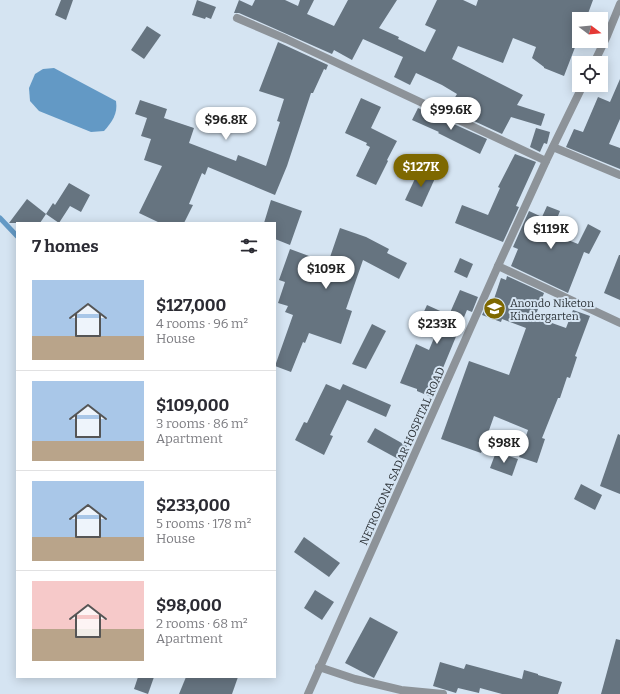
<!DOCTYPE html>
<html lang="en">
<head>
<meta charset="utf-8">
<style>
	body { margin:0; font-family:Bitter,serif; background:#f2f2f3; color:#2b2b33; height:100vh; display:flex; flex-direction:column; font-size:15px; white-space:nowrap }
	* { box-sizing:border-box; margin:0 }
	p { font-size:13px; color:#7c7c81 }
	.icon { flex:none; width:22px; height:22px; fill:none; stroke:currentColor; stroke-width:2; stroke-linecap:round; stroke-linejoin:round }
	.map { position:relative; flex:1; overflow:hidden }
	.side { position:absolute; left:16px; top:222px; width:260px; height:456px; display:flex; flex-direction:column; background:#fff; border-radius:0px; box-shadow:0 2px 10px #0003 }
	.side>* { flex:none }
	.needle { width:26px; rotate:106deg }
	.fabs { position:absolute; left:572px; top:12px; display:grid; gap:8px }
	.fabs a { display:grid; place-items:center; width:36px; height:36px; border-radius:0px; background:#fff; box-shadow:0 2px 10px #0003; font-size:20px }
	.price { position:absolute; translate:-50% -34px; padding:0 9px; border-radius:14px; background:#fff; color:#222; font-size:13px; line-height:26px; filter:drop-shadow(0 1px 2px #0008) }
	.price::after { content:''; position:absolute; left:50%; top:24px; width:12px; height:9px; margin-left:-6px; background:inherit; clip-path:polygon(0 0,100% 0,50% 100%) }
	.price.current { background:#7e6800; color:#fff }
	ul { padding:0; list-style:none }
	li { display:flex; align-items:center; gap:12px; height:100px; padding:0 16px }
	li+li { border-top:1px solid #e1e1e2 }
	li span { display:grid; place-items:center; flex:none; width:112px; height:80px; border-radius:0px; color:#555 }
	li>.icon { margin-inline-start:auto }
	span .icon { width:48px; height:48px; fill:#fffc; stroke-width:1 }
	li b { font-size:17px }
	h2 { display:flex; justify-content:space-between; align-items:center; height:48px; padding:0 16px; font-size:17px }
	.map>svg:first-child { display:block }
	.water { fill:#6399c5 }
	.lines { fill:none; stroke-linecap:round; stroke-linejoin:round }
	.stream { stroke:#6399c5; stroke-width:5 }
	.building { fill:#667480 }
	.minor { stroke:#8d9399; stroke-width:8 }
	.tertiary { stroke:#8d9399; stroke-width:8 }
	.labels { text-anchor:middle; stroke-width:4; stroke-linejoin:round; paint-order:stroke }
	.poi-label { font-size:11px; fill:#2c3237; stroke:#d5e4f2; text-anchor:start }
	.street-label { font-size:11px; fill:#2c3237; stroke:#d5e4f2 }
</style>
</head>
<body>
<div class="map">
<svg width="620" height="694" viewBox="0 0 620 694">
	<rect width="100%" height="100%" fill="#d5e4f2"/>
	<path class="water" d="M 54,68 L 116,101 C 118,114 112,122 104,131 L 91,132 L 39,111 L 30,101 L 29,88 L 35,74 L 43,69 Z"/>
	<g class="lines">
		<path class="stream" d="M 0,218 L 17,236"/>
	</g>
	<g class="building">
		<path d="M 61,0 L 73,0 L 66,20 L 55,15 Z"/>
		<path d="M 197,0 L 216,7 L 211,19 L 206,17 L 205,19 L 192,15 Z"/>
		<path d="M 239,0 L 252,6 L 255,0 L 285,0 L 298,6 L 300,0 L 314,0 L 307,14 L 334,26 L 348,0 L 397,0 L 379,28 L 399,37 L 398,39 L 425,52 L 436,30 L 425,25 L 437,0 L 463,0 L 476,6 L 478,0 L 593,0 L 586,19 L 579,19 L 579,37 L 564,76 L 544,68 L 544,67 L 532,58 L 536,47 L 513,38 L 503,63 L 458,46 L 452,59 L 523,95 L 517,105 L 545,114 L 541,126 L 511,117 L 502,134 L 448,109 L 457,94 L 442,85 L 416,73 L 410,85 L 394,77 L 403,57 L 363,39 L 352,60 L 334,50 L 332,54 L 239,13 L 234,13 Z"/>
		<path d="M 147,26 L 161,35 L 144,59 L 131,50 Z"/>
		<path d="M 278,42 L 328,65 L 326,70 L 324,69 L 313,93 L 311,93 L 287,166 L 275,195 L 208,167 L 205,175 L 202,173 L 189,204 L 193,205 L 184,223 L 160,223 L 139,213 L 162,166 L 144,160 L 151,139 L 141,136 L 147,118 L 135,114 L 140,100 L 167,109 L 164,118 L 194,128 L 189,143 L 236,161 L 238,155 L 266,166 L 280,122 L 277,121 L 284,99 L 259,91 Z"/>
		<path d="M 620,79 L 620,119 L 609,144 L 620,148 L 620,169 L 566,147 L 574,129 L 583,132 L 598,97 L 610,102 Z"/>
		<path d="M 361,98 L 381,107 L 371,128 L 397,141 L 387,160 L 388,161 L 376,185 L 356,176 L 370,147 L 366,145 L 367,143 L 345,133 Z"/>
		<path d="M 418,108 L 487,139 L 480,154 L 438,133 L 439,132 L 412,120 Z"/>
		<path d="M 536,128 L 550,132 L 547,144 L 544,143 L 540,152 L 530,147 Z"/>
		<path d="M 515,154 L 536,162 L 516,206 L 519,207 L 503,242 L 455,223 L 462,205 L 488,215 L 500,188 L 498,187 Z"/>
		<path d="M 420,168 L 436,176 L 422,207 L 405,200 Z"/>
		<path d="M 69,183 L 90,195 L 81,212 L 70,206 L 59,223 L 46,214 L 53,203 L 55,205 Z"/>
		<path d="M 27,199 L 46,214 L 40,223 L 9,223 Z"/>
		<path d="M 271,200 L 302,211 L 290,245 L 275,239 L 275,223 L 264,223 Z"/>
		<path d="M 547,206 L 560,211 L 551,233 L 578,244 L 588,224 L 601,231 L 589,254 L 584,252 L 568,293 L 511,266 L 518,249 L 513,247 L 529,211 L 542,217 Z"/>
		<path d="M 340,228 L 366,237 L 389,249 L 387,253 L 407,263 L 399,279 L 363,260 L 346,309 L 352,311 L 341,344 L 309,333 L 305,343 L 303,342 L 291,372 L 275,366 L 293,315 L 285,312 L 288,306 L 278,303 L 285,282 L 279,280 L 290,249 L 328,263 Z"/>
		<path d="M 619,255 L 620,255 L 620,300 L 604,293 Z"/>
		<path d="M 460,258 L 473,264 L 467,278 L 454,272 Z"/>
		<path d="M 507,276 L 544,293 L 535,317 L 566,328 L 573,310 L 590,316 L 575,356 L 577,357 L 570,378 L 567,377 L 560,398 L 558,398 L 542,438 L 545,439 L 537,463 L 519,457 L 528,430 L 494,416 L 481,453 L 441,439 L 469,361 L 509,375 L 526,328 L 502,319 L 501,322 L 482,315 L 488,302 L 491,303 L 493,302 L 501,278 L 506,280 Z"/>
		<path d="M 460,290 L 478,297 L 472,312 L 467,310 L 431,397 L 417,391 L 417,389 L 400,383 L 416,344 L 429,350 L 439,326 L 421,318 L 427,305 L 449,315 Z"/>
		<path d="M 372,324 L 386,331 L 366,369 L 352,364 Z"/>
		<path d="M 326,384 L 340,390 L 343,384 L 391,405 L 386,417 L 347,400 L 330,435 L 333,436 L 324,455 L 295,440 L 304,422 L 307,423 Z"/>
		<path d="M 375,428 L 407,446 L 400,460 L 367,442 Z"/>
		<path d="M 618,434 L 620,435 L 620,494 L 600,486 Z"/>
		<path d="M 496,452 L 518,459 L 512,476 L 490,468 Z"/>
		<path d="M 581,484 L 602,495 L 595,510 L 574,499 Z"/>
		<path d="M 304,537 L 340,563 L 329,577 L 294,552 Z"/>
		<path d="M 315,590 L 334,602 L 322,620 L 304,608 Z"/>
		<path d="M 370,617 L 398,632 L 374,678 L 345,663 Z"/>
		<path d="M 616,639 L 620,640 L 620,694 L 601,694 Z"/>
		<path d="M 440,662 L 464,669 L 466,664 L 522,679 L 524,670 L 538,674 L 538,675 L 562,682 L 558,694 L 502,694 L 480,688 L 479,693 L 458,688 L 456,693 L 433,686 Z"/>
		<path d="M 138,677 L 154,677 L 148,694 L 134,689 Z"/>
		<path d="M 186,677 L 238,677 L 232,694 L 179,694 Z"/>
	</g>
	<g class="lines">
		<g class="minor">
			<path d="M 237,18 L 286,39 L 546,161"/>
			<path d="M 553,147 L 620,175"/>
			<path d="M 319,667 L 355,679 L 401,690 L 443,694"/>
		</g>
		<g class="tertiary">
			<path d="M 594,63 L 607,36 L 620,4"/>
			<path d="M 498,266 L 620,323"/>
			<path d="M 308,694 L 498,266 L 546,161 L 583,85"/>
		</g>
	</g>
	<defs>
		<symbol id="school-disc" viewBox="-11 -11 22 22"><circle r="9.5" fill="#7e6800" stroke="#d5e4f2"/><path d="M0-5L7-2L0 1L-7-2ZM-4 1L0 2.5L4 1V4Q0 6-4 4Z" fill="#fff"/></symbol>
	</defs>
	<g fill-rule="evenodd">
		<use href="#school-disc" x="482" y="296" width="25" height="25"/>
	</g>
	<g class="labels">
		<g class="poi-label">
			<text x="510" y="307">Anondo Niketon<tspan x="510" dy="13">Kindergarten</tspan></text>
		</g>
		<g class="street-label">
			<text transform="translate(402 456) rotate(-66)" y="4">NETROKONA SADAR HOSPITAL ROAD</text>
		</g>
	</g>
</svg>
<div class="fabs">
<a><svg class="needle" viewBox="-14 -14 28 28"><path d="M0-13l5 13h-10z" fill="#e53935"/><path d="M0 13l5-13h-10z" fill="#7c7c81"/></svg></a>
<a><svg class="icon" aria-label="locate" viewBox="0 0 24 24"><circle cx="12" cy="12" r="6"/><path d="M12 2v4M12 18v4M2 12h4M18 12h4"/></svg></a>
</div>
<b class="price" style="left:451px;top:131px">$99.6K</b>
<b class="price" style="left:226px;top:141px">$96.8K</b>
<b class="price current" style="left:421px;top:188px">$127K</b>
<b class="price" style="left:551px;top:250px">$119K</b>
<b class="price" style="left:326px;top:290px">$109K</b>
<b class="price" style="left:437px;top:345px">$233K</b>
<b class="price" style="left:504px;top:464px">$98K</b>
<section class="side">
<h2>7 homes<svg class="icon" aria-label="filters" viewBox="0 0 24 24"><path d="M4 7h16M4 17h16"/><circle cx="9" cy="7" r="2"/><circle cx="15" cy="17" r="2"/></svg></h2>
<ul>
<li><span style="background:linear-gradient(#a9c7e8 70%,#b9a48a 0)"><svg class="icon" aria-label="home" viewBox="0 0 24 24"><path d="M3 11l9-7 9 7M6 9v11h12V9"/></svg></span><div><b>$127,000</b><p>4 rooms · 96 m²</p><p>House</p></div></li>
<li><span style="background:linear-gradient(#a9c7e8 75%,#b9a48a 0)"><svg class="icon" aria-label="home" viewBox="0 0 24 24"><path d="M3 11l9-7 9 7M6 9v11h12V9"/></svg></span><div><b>$109,000</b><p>3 rooms · 86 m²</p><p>Apartment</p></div></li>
<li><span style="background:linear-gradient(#a9c7e8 70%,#b9a48a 0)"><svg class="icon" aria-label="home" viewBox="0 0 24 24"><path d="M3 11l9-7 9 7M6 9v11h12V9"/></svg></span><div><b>$233,000</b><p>5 rooms · 178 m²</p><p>House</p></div></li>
<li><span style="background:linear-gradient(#f6c9c9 60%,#b9a48a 0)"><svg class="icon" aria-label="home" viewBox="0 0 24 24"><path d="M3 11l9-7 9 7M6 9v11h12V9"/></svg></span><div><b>$98,000</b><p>2 rooms · 68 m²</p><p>Apartment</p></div></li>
</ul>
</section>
</div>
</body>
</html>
